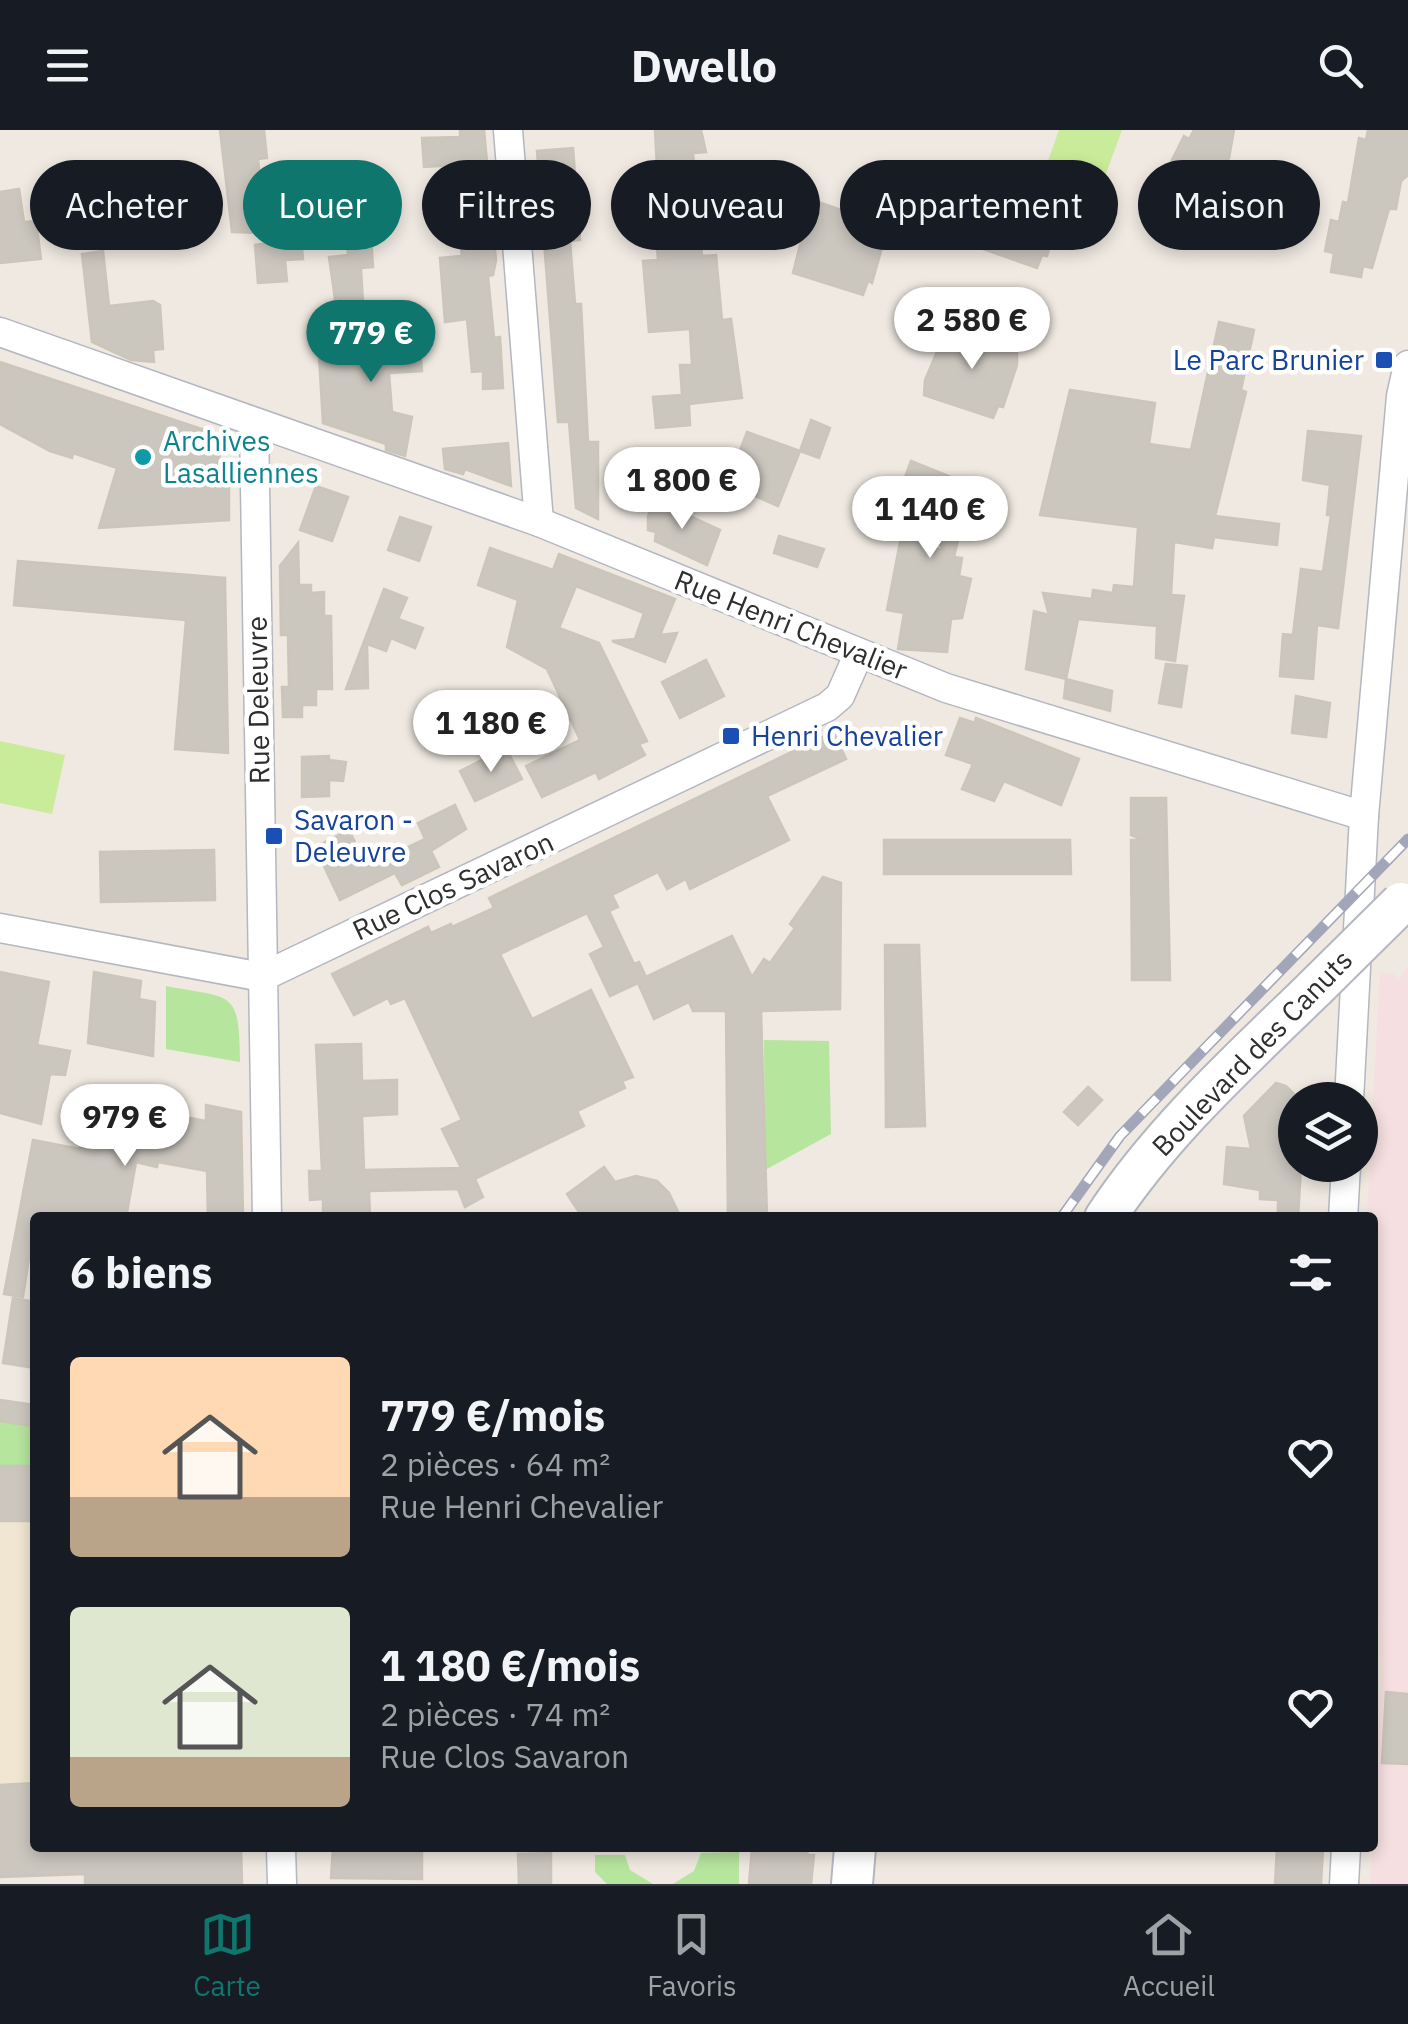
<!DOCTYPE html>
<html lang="fr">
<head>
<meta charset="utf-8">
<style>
	body { margin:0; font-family:"IBM Plex Sans",sans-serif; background:#242831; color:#f1f3f6; height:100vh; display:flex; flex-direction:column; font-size:38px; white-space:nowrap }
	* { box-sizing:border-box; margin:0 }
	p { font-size:32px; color:#9ea1a6 }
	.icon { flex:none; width:55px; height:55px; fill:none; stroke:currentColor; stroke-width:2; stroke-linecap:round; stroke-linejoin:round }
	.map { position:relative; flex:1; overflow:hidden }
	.drawer { position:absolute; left:30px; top:1082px; width:1348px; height:640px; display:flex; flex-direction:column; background:#171b24; border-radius:10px; box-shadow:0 5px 15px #0003 }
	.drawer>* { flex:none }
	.guide { position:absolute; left:30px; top:30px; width:1350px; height:90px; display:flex; gap:20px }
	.fabs { position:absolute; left:1278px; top:952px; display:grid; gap:20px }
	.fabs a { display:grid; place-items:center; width:100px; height:100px; border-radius:50%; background:#171b24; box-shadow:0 5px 15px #0003; font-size:50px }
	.price { position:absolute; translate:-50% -85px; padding:0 22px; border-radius:35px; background:#fff; color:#222; font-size:32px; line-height:65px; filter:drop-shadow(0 2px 5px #0008) }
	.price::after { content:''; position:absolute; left:50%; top:60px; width:30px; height:22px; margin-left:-15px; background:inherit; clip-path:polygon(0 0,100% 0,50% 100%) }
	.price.current { background:#0f766e; color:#fff }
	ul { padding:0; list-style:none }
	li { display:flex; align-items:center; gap:30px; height:250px; padding:0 40px }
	li span { display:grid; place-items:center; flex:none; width:280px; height:200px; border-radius:10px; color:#555 }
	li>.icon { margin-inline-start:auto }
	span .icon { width:120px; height:120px; fill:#fffc; stroke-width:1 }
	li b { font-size:42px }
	h2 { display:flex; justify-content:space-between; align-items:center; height:120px; padding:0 40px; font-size:42px }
	.chip { padding:0 35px; border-radius:45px; background:#171b24; box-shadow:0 5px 15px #0003; font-size:35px; line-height:90px }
	.chip.current { background:#0f766e; color:#fff }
	header { display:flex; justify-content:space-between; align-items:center; height:130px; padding:0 40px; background:#171b24; font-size:45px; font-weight:700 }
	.tab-bar { display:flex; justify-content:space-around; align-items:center; height:140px; border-top:2px solid #363941; background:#171b24; font-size:28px; color:#9ea1a6 }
	.tab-bar a { display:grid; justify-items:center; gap:5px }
	.tab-bar .current { color:#0f766e }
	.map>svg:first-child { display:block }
	.education { fill:#f0e6d1 }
	.medical { fill:#f5dfe0 }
	.green { fill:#b6e59e }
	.pitch { fill:#c9ec9a }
	.building { fill:#cbc7bf; stroke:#cbc5ba; stroke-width:2.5 }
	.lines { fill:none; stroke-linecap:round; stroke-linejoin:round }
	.street-casing { stroke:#b4b7c1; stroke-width:31 }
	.secondary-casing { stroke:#b4b7c1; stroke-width:44 }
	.street { stroke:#fff; stroke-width:28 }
	.secondary { stroke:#fff; stroke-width:40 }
	.rail-casing { stroke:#a3a6b8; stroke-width:11 }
	.rail { stroke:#fff; stroke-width:8; stroke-dasharray:22; stroke-linecap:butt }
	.secondary-bridge-casing { stroke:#b4b7c1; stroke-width:44; stroke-linecap:butt }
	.secondary-bridge { stroke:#fff; stroke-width:40 }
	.transit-dot { fill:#1a4fb4; stroke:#fff; stroke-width:4 }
	.culture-dot { fill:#0f9aa8; stroke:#fff; stroke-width:4 }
	.labels { text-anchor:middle; stroke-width:9; stroke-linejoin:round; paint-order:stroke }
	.transit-label { font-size:28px; fill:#164399; stroke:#fff; text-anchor:start }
	.culture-label { font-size:28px; fill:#0d838f; stroke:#fff; text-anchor:start }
	.street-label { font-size:28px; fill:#2e2e2e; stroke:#fff }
</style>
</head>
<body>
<header><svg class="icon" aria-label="menu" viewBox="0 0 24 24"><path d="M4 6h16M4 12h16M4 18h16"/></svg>Dwello<svg class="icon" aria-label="search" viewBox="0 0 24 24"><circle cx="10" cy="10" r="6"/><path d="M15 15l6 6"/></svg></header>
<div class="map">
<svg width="1408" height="1754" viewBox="0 0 1408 1754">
	<rect width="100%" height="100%" fill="#efe9e1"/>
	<path class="education" d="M 0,1291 L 35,1297 L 35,1653 L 0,1655 Z"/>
	<path class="medical" d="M 1408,836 L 1408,1754 L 1370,1754 L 1381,1552 L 1372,1316 L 1372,1088 L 1367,1088 L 1380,843 L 1393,844 L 1399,850 Z"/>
	<g class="green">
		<path d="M 166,856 C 234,869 239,859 240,932 L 166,919 Z"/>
		<path d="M 764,910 L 829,911 L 831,1004 L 765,1040 Z"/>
		<path d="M 0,1291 L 35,1297 L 35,1336 L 0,1336 Z"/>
		<path d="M 739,1722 L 739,1754 L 673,1754 L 694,1741 L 701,1723 Z"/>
		<path d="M 595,1725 L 625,1725 L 630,1740 L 653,1754 L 607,1754 L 595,1742 Z"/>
	</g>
	<g class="pitch">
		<path d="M 1059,0 L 1122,0 L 1098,65 L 1043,45 Z"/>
		<path d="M 0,611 L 65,625 L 52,684 L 0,673 Z"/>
	</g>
	<g class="building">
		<path d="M 220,0 L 264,0 L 267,28 L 258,29 L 265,103 L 232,102 Z"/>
		<path d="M 460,0 L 484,0 L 490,64 L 458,67 L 456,35 L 424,37 L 422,8 L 460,7 Z"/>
		<path d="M 655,0 L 701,0 L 706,22 L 693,23 L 702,126 L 716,125 L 722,190 L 731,189 L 742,268 L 689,274 L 690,295 L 656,298 L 653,267 L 682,265 L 680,235 L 692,235 L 690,199 L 649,202 L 643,131 L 658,130 L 651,39 L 657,38 Z"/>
		<path d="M 1194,0 L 1234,0 L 1229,28 L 1208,59 L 1203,55 L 1192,70 L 1168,55 L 1173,47 L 1166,42 L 1184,6 L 1189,9 Z"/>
		<path d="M 1368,0 L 1408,0 L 1408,45 L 1401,51 L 1396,79 L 1389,79 L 1372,138 L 1363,136 L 1361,147 L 1331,142 L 1334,123 L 1325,121 L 1331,90 L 1339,92 L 1343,72 L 1348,73 L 1359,8 L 1366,10 Z"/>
		<path d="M 573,18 L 580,110 L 570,111 L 575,174 L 581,174 L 588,312 L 598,312 L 598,389 L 576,378 L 569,292 L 558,292 L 537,21 Z"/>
		<path d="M 994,46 L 1016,53 L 1017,50 L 1063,68 L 1047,126 L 1042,125 L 1037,138 L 969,114 L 974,99 L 970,97 L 985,56 L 990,57 Z"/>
		<path d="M 19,59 L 24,92 L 36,91 L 41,129 L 0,133 L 0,62 Z"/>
		<path d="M 392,68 L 393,90 L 370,91 L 373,137 L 361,138 L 363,174 L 336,176 L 329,127 L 348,125 L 344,77 L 369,76 L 369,70 Z"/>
		<path d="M 818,72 L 888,96 L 872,153 L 868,151 L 863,165 L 793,143 L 808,83 L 813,85 Z"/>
		<path d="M 301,109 L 303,129 L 285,130 L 287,151 L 258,153 L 255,115 Z"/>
		<path d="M 494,109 L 496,130 L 493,145 L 488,146 L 494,208 L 500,207 L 503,258 L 483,259 L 483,241 L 472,242 L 467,189 L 445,192 L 440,128 L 462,126 L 460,112 Z"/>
		<path d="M 103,121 L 109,176 L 153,171 L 160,175 L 163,219 L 153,220 L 154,232 L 131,230 L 92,212 L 82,124 Z"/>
		<path d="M 1219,192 L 1254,200 L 1241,260 L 1246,262 L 1215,386 L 1279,394 L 1277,415 L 1214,407 L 1212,418 L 1174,412 L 1171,465 L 1184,466 L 1175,531 L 1156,528 L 1157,496 L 1078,489 L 1066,549 L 1026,539 L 1034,481 L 1049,485 L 1043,463 L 1092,469 L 1093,460 L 1113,463 L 1114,455 L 1134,457 L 1138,397 L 1040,385 L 1070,260 L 1155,273 L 1149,314 L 1191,320 Z"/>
		<path d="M 948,196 L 1017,218 L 1017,235 L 1003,277 L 998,276 L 993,288 L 924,265 L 925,250 Z"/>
		<path d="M 431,197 L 426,219 L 420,219 L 422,241 L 389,243 L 392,282 L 412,287 L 405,326 L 386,320 L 386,314 L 323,293 L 319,226 L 359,222 L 357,201 Z"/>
		<path d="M 0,232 L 226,307 L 213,346 L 229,351 L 229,390 L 99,398 L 117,338 L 73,323 L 72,328 L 50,321 L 0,294 Z"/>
		<path d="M 811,290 L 830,298 L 819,328 L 800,321 Z"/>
		<path d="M 1308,301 L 1361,306 L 1338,498 L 1317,495 L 1313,549 L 1280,546 L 1283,504 L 1293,505 L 1301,439 L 1323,442 L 1331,385 L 1327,385 L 1330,355 L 1303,350 Z"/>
		<path d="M 747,302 L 800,321 L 778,376 L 727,354 Z"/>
		<path d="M 508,313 L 511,356 L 465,339 L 463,344 L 445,339 L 443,319 Z"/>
		<path d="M 911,331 L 971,355 L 954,427 L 962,428 L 959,446 L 971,449 L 962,488 L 951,489 L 947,522 L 898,519 L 904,483 L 887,480 L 901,407 L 945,421 L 898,366 Z"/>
		<path d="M 316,356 L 348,367 L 332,411 L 300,400 Z"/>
		<path d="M 653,369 L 720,400 L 707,435 L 655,411 L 656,402 L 648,400 L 648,387 Z"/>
		<path d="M 400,387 L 431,397 L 419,431 L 388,420 Z"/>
		<path d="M 779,406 L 824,419 L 817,437 L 774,423 Z"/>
		<path d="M 298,413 L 299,455 L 311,455 L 311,463 L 324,462 L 324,486 L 331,486 L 332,559 L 316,559 L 316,575 L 302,575 L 302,587 L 283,587 L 282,557 L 289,557 L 288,505 L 281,505 L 280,436 Z"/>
		<path d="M 490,418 L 553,440 L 559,424 L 675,469 L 660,505 L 677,503 L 665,532 L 612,511 L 635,509 L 644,483 L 576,456 L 559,498 L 599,513 L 647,611 L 639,614 L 645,625 L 599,649 L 596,642 L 542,667 L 526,636 L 580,610 L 547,539 L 507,517 L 518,470 L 478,455 Z"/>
		<path d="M 18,431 L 225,448 L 228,623 L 175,619 L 186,490 L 14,475 Z"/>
		<path d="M 384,459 L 407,468 L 398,489 L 423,498 L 415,518 L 391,508 L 386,521 L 367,514 L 368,558 L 346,559 Z"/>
		<path d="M 706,530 L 724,566 L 680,588 L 662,552 Z"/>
		<path d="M 1166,534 L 1187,536 L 1181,577 L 1159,573 Z"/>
		<path d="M 1066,549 L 1112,561 L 1110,581 L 1064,568 Z"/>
		<path d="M 1296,566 L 1330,573 L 1326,607 L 1292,603 Z"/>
		<path d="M 960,588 L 975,593 L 976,588 L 1079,629 L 1061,675 L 1004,651 L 994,671 L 962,659 L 973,634 L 946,625 Z"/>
		<path d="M 833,602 L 846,629 L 767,666 L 789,710 L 690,759 L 686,749 L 667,759 L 658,742 L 612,765 L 618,777 L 609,781 L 634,834 L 639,832 L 646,847 L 732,806 L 752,847 L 764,829 L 770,833 L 795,798 L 790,794 L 823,747 L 841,753 L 840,879 L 761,881 L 767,1088 L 728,1088 L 726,881 L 693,881 L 689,872 L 654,889 L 638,853 L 610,866 L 590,824 L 604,817 L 587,783 L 500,824 L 532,889 L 591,860 L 633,947 L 622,951 L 625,958 L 577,981 L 584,996 L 475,1049 L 483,1067 L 465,1077 L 458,1059 L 369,1061 L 370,1088 L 323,1088 L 323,1069 L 310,1070 L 309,1041 L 322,1041 L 316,915 L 361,914 L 362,951 L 397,950 L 397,984 L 362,986 L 364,1040 L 461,1038 L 442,999 L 462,990 L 405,868 L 391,874 L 388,868 L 354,885 L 332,844 L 428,797 L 431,803 L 451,794 L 452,797 L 494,778 L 489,768 Z"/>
		<path d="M 506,618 L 522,649 L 475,671 L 460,641 Z"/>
		<path d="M 329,626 L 329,630 L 346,632 L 343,651 L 329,650 L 329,666 L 302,667 L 302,627 Z"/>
		<path d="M 1131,668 L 1166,668 L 1170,850 L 1132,850 L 1131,710 L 1143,710 L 1131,705 Z"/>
		<path d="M 455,675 L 466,699 L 431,721 L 439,737 L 402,755 L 395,743 L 340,770 L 315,717 L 349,700 L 367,737 L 425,709 L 418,693 Z"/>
		<path d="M 884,710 L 1070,710 L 1071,744 L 884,744 Z"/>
		<path d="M 214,720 L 215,770 L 101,772 L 100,722 Z"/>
		<path d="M 885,815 L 919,815 L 925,996 L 886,997 Z"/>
		<path d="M 0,842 L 49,852 L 37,915 L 70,921 L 65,945 L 50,944 L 41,994 L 0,983 Z"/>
		<path d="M 94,842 L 141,851 L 139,869 L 155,872 L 153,926 L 88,913 Z"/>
		<path d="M 1276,953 L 1286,956 L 1295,965 L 1295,1035 L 1301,1037 L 1298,1088 L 1278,1088 L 1278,1070 L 1260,1069 L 1260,1060 L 1224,1054 L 1227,1017 L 1251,1019 L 1244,986 Z"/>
		<path d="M 1088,957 L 1102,970 L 1078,995 L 1064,982 Z"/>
		<path d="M 90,969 L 206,991 L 206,975 L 241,982 L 243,1088 L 208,1088 L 207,1041 L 158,1032 L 157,1037 L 136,1032 L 126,1088 L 35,1088 L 23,1167 L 4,1164 L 33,1010 L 80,1019 Z"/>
		<path d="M 604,1037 L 615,1052 L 636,1046 L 657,1051 L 669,1063 L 681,1088 L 583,1088 L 567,1064 Z"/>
		<path d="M 13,1168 L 35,1172 L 35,1238 L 3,1233 Z"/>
		<path d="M 0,1270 L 35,1275 L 32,1296 L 0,1291 Z"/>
		<rect x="0" y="1336" width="35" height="55"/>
		<path d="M 1386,1562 L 1408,1564 L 1408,1634 L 1382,1633 Z"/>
		<path d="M 35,1653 L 35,1718 L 241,1718 L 242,1754 L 85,1754 L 85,1744 L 0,1747 L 0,1655 Z"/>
		<path d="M 333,1718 L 422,1718 L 422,1749 L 331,1748 Z"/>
		<path d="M 752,1718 L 808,1718 L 807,1725 L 814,1725 L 811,1754 L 749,1754 Z"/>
		<path d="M 1277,1718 L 1323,1718 L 1321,1754 L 1275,1754 Z"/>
		<path d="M 551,1723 L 551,1754 L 519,1754 L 518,1724 Z"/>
	</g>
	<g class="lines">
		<defs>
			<g id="street">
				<path d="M 508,0 L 539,392"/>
				<path d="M 0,202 L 539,392 L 946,558 L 1364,686"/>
				<path d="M 254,293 L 267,1088"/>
				<path d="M 0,798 L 262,847 L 827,577 L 840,566 L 859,523"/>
				<path d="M 1349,970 L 1364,686 L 1401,266 L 1408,235"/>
				<path d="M 1343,1088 L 1346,1035"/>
				<path d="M 281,1718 L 282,1754"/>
				<path d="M 1344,1754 L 1346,1718"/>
			</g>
			<g id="secondary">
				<path d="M 1105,1088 C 1162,1001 1241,930 1315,858"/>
				<path d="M 852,1754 L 855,1718"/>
			</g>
		</defs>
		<use href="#street" class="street-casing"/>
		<use href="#secondary" class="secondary-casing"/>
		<use href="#street" class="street"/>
		<use href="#secondary" class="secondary"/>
		<defs>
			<path id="rail" d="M 1061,1088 L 1120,1006 L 1408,709"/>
		</defs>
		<use href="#rail" class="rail-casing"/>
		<use href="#rail" class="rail"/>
		<defs>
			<path id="secondary-bridge" d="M 1315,858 L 1401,773"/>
		</defs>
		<use href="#secondary-bridge" class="secondary-bridge-casing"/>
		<use href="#secondary-bridge" class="secondary-bridge"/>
	</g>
	<g class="transit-dot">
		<rect x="1374" y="220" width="20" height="20" rx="5"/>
		<rect x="721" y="596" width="20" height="20" rx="5"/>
		<rect x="264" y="696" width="20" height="20" rx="5"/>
	</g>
	<circle class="culture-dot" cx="143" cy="327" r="10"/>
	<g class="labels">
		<g class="transit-label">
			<text x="1364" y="240" text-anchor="end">Le Parc Brunier</text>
			<text x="751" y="616">Henri Chevalier</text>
			<text x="294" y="700">Savaron -<tspan x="294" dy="32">Deleuvre</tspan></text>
		</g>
		<g class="culture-label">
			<text x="163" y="321">Archives<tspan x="163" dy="32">Lasalliennes</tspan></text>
		</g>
		<g class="street-label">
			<text transform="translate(791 495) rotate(22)" y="10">Rue Henri Chevalier</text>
			<text transform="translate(258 570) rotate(-91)" y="10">Rue Deleuvre</text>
			<text transform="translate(453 756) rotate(-25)" y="10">Rue Clos Savaron</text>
			<text transform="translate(1252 923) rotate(-46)" y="10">Boulevard des Canuts</text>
		</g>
	</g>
</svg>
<div class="fabs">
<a><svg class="icon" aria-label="layers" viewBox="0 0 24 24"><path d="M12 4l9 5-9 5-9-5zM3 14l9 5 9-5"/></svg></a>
</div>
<b class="price" style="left:972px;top:242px">2 580 €</b>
<b class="price current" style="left:371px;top:255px">779 €</b>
<b class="price" style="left:682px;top:402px">1 800 €</b>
<b class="price" style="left:930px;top:431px">1 140 €</b>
<b class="price" style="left:491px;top:645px">1 180 €</b>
<b class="price" style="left:125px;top:1039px">979 €</b>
<div class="guide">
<a class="chip">Acheter</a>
<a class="chip current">Louer</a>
<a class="chip">Filtres</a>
<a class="chip">Nouveau</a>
<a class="chip">Appartement</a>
<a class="chip">Maison</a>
</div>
<section class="drawer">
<h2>6 biens<svg class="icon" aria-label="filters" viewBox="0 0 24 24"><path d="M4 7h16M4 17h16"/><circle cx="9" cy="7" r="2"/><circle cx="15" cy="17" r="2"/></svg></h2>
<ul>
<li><span style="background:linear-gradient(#ffd9b3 70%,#b9a48a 0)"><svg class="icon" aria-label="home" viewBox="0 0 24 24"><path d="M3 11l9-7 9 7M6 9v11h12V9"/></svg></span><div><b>779 €/mois</b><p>2 pièces · 64 m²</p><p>Rue Henri Chevalier</p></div><svg class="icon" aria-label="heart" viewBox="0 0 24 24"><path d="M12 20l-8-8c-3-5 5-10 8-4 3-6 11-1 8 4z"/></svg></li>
<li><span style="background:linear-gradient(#dfe7d0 75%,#b9a48a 0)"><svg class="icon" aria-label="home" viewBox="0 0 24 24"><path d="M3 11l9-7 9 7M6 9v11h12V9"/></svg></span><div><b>1 180 €/mois</b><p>2 pièces · 74 m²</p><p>Rue Clos Savaron</p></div><svg class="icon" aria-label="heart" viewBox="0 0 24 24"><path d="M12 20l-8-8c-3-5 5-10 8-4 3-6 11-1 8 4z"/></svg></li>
</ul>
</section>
</div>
<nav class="tab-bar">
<a class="current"><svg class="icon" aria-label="map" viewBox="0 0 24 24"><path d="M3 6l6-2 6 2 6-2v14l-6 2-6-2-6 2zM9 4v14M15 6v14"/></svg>Carte</a>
<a><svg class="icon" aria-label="saved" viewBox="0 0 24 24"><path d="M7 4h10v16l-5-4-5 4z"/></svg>Favoris</a>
<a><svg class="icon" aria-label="home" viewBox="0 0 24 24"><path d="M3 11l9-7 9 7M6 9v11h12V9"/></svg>Accueil</a>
</nav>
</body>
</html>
